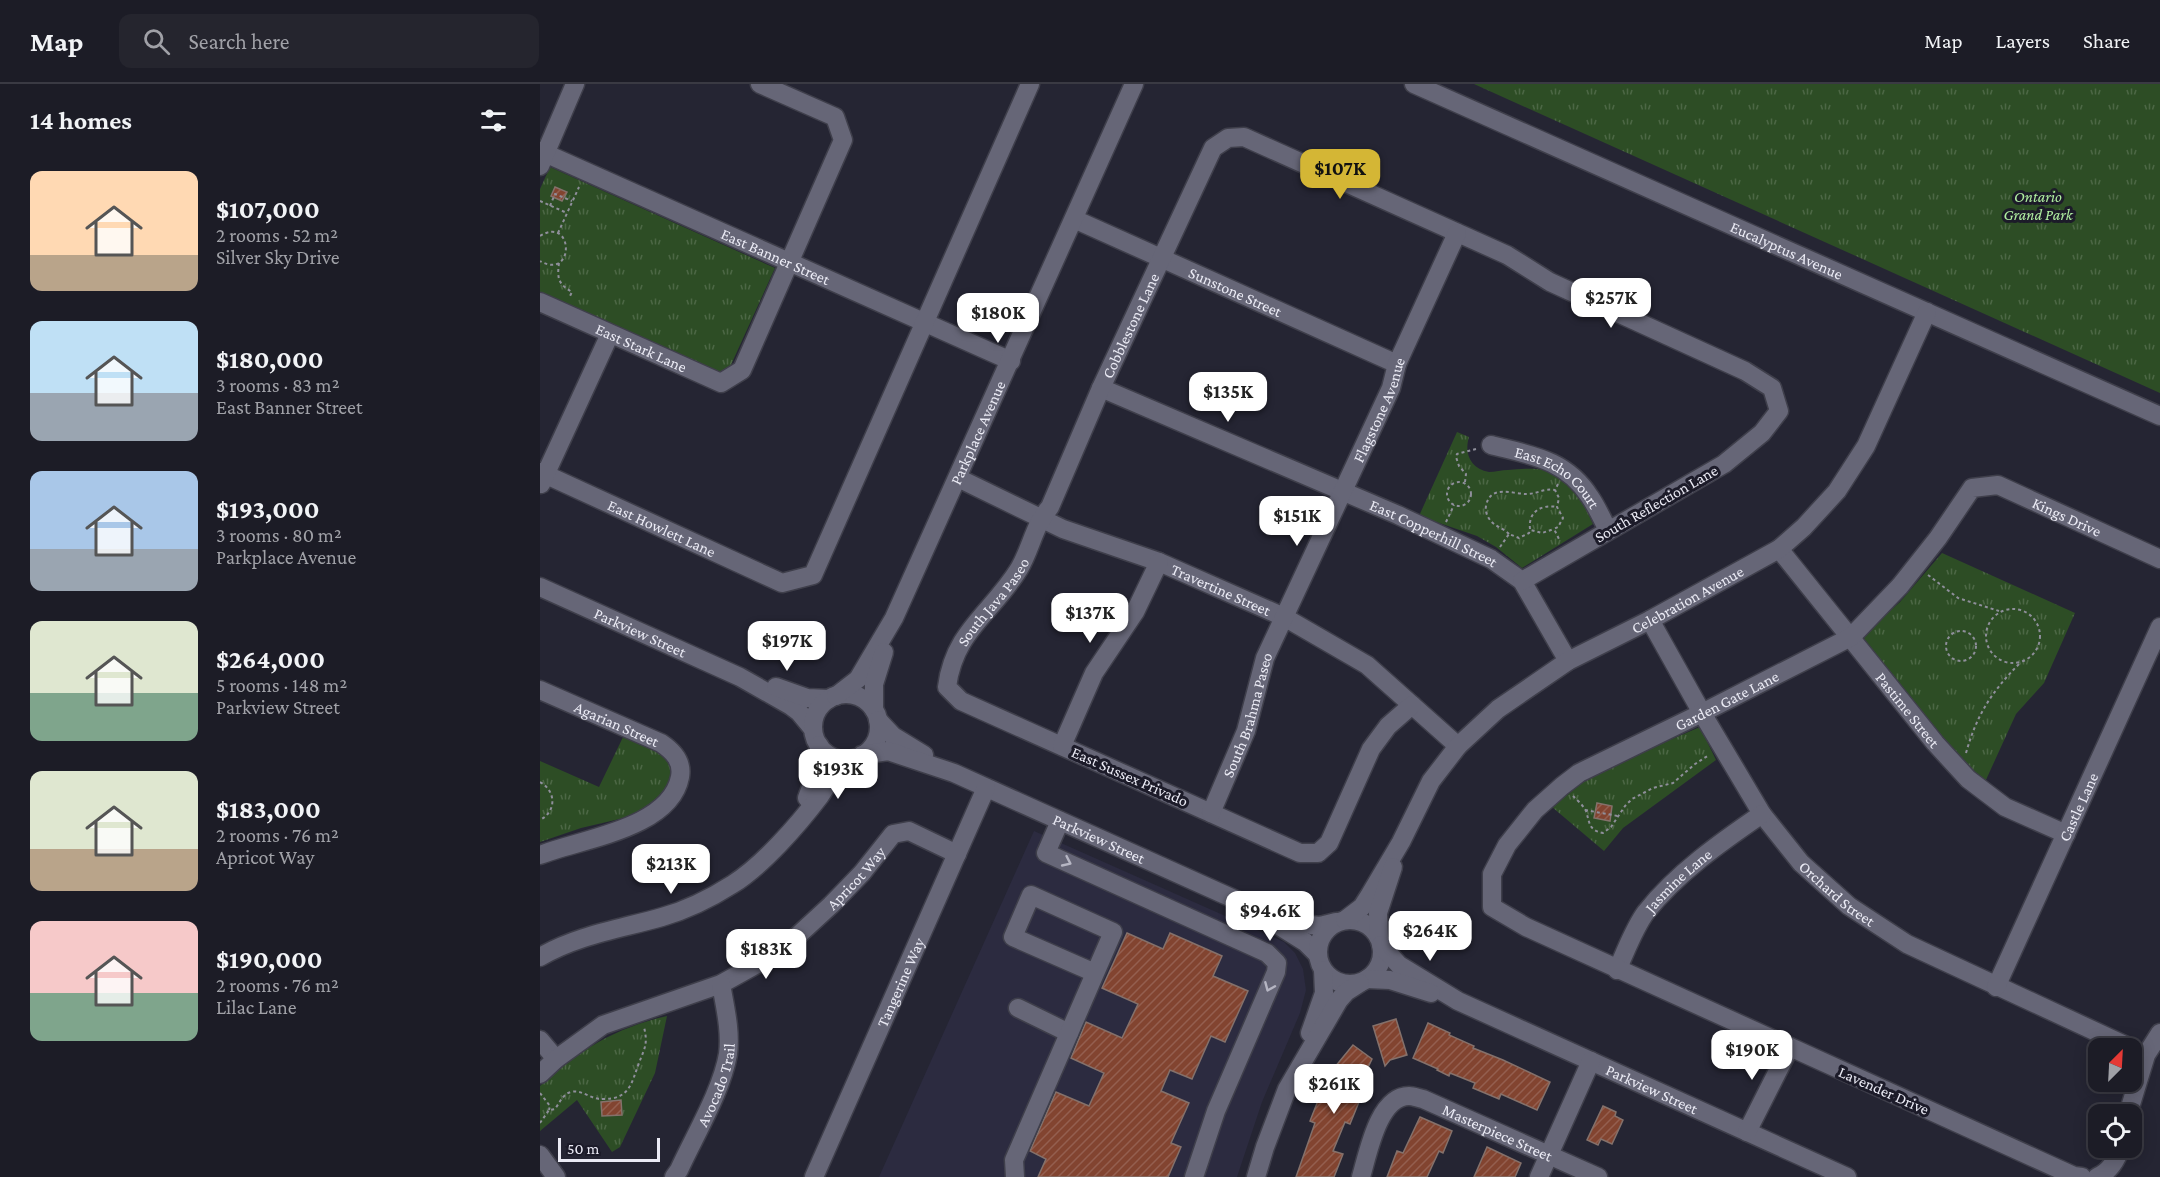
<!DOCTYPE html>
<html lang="en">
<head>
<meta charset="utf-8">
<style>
	body { margin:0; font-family:"Crimson Pro",serif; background:#25252e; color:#f1f3f6; height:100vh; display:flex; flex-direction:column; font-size:22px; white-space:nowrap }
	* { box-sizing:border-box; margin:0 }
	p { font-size:20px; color:#a0a1a7 }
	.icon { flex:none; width:33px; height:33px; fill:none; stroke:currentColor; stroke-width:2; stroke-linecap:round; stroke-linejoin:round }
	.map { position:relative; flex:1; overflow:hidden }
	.drawer { display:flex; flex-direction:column; background:#1c1c26; width:540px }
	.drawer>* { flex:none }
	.needle { width:39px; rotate:24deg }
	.buttons { position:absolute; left:1548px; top:954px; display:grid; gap:12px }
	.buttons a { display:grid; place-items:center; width:54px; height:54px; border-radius:12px; background:#1c1c26; box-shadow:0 3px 15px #0003,0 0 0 2px #3a3a43; font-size:30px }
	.scale { position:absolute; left:18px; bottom:15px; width:102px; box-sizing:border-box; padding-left:6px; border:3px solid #ebebf5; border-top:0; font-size:16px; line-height:21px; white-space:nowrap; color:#ebebf5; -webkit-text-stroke:4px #1c1b29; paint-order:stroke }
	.price { position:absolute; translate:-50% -51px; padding:0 14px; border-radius:12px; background:#fff; color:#222; font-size:20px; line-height:39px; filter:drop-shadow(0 2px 3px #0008) }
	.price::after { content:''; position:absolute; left:50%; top:36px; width:18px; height:14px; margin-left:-9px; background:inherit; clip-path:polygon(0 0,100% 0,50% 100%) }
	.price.on { background:#d4b635; color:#111 }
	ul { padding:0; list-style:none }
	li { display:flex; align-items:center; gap:18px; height:150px; padding:0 30px }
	li span { display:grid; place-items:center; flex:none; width:168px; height:120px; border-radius:12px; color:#555 }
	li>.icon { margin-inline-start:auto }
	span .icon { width:72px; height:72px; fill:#fffc; stroke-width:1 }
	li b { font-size:26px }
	h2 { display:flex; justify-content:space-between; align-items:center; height:72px; padding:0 30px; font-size:26px }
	header { display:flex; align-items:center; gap:36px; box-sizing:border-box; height:84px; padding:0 30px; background:#1c1c26; border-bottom:2px solid #3a3a43 }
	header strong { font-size:28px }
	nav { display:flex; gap:33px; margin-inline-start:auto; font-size:21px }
	.search { width:420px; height:54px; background:#25252e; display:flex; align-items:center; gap:15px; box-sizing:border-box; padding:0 21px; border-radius:12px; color:#a0a1a7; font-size:22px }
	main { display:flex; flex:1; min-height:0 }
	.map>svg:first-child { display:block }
	.built { fill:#2c2b40 }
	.park { fill:url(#park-tufts) }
	.building { fill:url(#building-hatch); stroke:#84716b; stroke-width:1.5 }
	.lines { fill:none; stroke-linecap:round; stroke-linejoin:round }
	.minor-casing { stroke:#3f3f4b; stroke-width:21 }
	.path { stroke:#8f8f9b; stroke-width:2; stroke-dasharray:3 3; stroke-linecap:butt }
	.minor { stroke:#667; stroke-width:18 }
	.oneway { stroke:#b6b6c3 }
	.labels { text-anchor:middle; stroke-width:6; stroke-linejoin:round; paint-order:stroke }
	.park-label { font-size:16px; font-style:italic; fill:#b0efa1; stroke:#1c1b29 }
	.street-label { font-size:16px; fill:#ebebf5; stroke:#1c1b29 }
</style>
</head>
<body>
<header>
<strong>Map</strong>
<div class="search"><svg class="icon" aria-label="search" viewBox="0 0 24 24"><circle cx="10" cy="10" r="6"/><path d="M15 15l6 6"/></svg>Search here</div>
<nav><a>Map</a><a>Layers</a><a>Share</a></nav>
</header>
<main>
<section class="drawer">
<h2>14 homes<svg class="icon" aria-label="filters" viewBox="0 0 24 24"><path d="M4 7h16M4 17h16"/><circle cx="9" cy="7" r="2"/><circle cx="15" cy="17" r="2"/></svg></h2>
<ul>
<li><span style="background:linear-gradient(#ffd9b3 70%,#b9a48a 0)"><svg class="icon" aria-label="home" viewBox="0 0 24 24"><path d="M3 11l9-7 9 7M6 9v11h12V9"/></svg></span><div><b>$107,000</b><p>2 rooms · 52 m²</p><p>Silver Sky Drive</p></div></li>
<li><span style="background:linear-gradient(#bfe0f5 60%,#9aa5b1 0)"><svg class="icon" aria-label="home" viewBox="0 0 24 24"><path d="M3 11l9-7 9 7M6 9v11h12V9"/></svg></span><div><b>$180,000</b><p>3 rooms · 83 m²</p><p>East Banner Street</p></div></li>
<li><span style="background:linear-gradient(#a9c7e8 65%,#9aa5b1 0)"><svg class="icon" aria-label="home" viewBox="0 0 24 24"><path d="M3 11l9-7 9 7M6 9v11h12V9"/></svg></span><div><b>$193,000</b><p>3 rooms · 80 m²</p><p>Parkplace Avenue</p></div></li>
<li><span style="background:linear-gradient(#dfe7d0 60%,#7fa58c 0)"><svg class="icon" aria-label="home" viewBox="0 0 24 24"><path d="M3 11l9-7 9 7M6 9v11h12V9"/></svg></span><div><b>$264,000</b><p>5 rooms · 148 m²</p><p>Parkview Street</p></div></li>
<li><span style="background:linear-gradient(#dfe7d0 65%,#b9a48a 0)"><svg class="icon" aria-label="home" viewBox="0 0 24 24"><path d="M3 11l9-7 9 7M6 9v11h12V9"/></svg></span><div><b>$183,000</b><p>2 rooms · 76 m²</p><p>Apricot Way</p></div></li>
<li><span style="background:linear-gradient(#f6c9c9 60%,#7fa58c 0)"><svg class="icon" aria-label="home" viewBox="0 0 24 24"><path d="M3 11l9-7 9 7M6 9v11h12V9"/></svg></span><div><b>$190,000</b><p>2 rooms · 76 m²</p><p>Lilac Lane</p></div></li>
</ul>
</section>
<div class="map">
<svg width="1620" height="1093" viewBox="0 0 1620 1093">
	<defs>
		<pattern id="park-tufts" width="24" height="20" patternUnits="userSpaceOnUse" patternTransform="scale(1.5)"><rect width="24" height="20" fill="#2d4d25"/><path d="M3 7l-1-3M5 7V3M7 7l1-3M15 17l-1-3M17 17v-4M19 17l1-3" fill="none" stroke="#4c6745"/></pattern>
		<pattern id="building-hatch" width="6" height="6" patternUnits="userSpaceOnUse" patternTransform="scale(1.5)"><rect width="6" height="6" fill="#824430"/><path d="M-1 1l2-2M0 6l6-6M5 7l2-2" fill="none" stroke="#945f4f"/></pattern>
	</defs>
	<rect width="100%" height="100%" fill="#252533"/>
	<path class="built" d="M 494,747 L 744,858 L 755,869 L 763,885 L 766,906 L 760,929 L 722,1018 L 697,1093 L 339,1093 Z"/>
	<g class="park">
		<path d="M 934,0 L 1620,0 L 1620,309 Z"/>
		<path d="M 10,83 L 235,184 L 190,283 L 184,288 L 176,288 L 0,210 L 0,105 Z"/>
		<path d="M 917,348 L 929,353 C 924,369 930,385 949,388 C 955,388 962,386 968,386 C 988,384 1010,383 1027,395 C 1040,404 1046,426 1053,440 L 982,484 L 956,463 L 937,452 L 879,432 Z"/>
		<path d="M 1402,469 L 1535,529 L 1504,599 L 1476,630 L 1445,698 L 1417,675 L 1322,552 L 1360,518 Z"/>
		<path d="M 1160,643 L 1176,676 L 1083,744 L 1064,767 L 1012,723 L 1043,697 L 1074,680 Z"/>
		<path d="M 85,649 L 135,676 L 129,705 L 101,727 L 88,733 L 41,744 L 0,758 L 0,677 L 59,703 Z"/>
		<path d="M 127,932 L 115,989 L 80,1063 L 72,1068 L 37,1016 L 0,1047 L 0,1002 C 39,966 75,944 127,932 Z"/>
	</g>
	<g class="building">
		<path d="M 15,103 L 27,108 L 22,117 L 11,112 Z"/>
		<path d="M 1057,719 L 1072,722 L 1070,737 L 1054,734 Z"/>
		<path d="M 587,849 L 623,865 L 630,849 L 682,872 L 673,892 L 708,907 L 685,958 L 671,952 L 652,995 L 630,986 L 621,1007 L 649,1019 L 631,1059 L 641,1063 L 628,1093 L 498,1093 L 506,1075 L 490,1067 L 516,1008 L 549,1022 L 564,989 L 531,974 L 546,938 L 582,954 L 598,920 L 562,904 Z"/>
		<path d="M 856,935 L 867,971 L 850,976 L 845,982 L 833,942 Z"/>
		<path d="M 888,939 L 910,949 L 909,951 L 934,962 L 933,964 L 963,976 L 1010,998 L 997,1026 L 961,1010 L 959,1015 L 933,1004 L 935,999 L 910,989 L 909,992 L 897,986 L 898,985 L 873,974 Z"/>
		<path d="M 813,961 L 832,975 L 815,1011 L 821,1013 L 810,1040 L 805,1038 L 793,1067 L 803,1070 L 794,1093 L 756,1093 L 775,1039 L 770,1037 L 781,1009 L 790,989 Z"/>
		<path d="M 81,1016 L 82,1031 L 62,1032 L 61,1018 Z"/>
		<path d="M 1063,1022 L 1076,1028 L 1075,1032 L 1083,1036 L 1072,1060 L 1061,1055 L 1058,1061 L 1047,1056 Z"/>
		<path d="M 880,1033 L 912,1047 L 903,1069 L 899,1067 L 887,1093 L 847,1093 L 857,1067 L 863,1069 Z"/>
		<path d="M 947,1063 L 981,1079 L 975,1093 L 934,1093 Z"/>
	</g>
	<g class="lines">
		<defs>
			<g id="minor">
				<path id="s1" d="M 874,0 L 1620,332"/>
				<path id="s2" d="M 0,67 L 471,277"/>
				<path d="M 0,82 L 35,0"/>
				<path id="s3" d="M 534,135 L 857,280"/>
				<path id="s4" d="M 0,218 L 181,299 L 202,286 L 303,56 L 295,33 L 220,0"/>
				<path id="s5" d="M 561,304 L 858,431 L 951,475 L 982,497 L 1028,577"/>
				<path id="s6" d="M 951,361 C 990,371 1026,375 1050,413 C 1057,423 1062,435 1068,446"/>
				<path id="s7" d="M 0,388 L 242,499 L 273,491 L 490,0"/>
				<path id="s8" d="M 418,394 L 523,445 L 619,478 L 744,533 L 827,581 L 918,662"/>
				<path d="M 1,400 L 70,250"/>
				<path id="s9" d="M 1239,465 L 1395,659 L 1428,695 L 1465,723 L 1526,750"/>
				<path id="s10" d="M 0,503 L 200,593 L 251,622 L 259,628 L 273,645"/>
				<path id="s11" d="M 1110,536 L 1162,629 L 1222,730 L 1261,779 L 1309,822 L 1367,860 L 1591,964"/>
				<path d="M 236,603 L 267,614 L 289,615"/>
				<path id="s12" d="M 0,606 L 121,659 C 133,667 143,677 140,693 C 130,745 40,755 0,771"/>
				<circle cx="306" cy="643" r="33"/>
				<path id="s13" d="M 296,612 L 318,595 L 354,534 L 594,0"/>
				<path id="s14" d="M 872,621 L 848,642 L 831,665 L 789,759 L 778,769 L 760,769 L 421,617 L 407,603 C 414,547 452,529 479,485 C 491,465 494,441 510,423 L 561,304 L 673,64 L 688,54 L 704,53 L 967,171 L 1010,198 L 1205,287 L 1232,304 L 1239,327 L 1222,349 L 1184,380 L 982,497"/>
				<path d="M 334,626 L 334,600 L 344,568"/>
				<path d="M 338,636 L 353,652 L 384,671"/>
				<path d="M 522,662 L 554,589 L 595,528 L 619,478"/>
				<path id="s15" d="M 322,671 L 348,667 L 414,689 L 703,819 L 771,841 L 780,842 L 796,838"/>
				<path d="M 267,714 L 279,682 L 279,661"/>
				<path id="s16" d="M 671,729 L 706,647 L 725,574 L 851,304 L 857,280 L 917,149"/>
				<path d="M 520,737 L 506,769 L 727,869 L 737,879 L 736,888 L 676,1027 L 654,1093"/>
				<path d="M 725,833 L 765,858 L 777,870"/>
				<circle cx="810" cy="868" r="32"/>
				<path id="s17" d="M 805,836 L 822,823 L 829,812 L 861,758 L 891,697 L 918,662 L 958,625 L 1028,577 L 1110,536 L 1239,465 L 1264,443 L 1297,407 L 1326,362 L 1387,228"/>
				<path d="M 839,854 L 838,829 L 853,783"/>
				<path id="s18" d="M 841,861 L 859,881 L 918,917 L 1307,1093"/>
				<path d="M 0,873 C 38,851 80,845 122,833 C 147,826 171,814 193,800 C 223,781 258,741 280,712 C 293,693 291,688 313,675"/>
				<path id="s19" d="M 1077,886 C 1086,867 1094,844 1106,828 C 1137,789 1181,758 1222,730"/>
				<path d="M 827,895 L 850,896 L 891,909"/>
				<path id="s20" d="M 1456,903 L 1620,543"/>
				<path d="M 478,924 L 529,949"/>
				<path d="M 770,949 L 784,909 L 783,886"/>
				<path d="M 0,956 L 16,975"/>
				<path id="s21" d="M 0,990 L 16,975 L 63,941 L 181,900 L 241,867 L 291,821 L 322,789 L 353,750 L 369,747 L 417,770"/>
				<path d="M 1588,1030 L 1606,971 L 1620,949"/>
				<path d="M 1207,1048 L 1250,963"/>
				<path d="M 0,1071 L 16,1093"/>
				<path id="s22" d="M 134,1093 L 139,1086 C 155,1051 182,1006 188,970 C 191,947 185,923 181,900"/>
				<path id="s23" d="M 274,1093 L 446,704"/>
				<path d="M 475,1093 L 474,1076 L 573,848 L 491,811 L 473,853 L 555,889"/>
				<path d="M 716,1093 L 725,1063 L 747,1005 L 799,916 L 806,908 L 820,899"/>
				<path id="s24" d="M 821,1093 C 828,1070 838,1012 869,1012 C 873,1012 878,1014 883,1015 L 1058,1093"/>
				<path d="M 999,1093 L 1051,977"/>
				<path id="s25" d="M 1542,1093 L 1534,1092 L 986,843 L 952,823 L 952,790 L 967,761 L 995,726 L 1022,702 L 1039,689 L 1162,629 L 1311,553 L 1360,502 L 1398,454 L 1432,404 L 1458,401 L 1620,475"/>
				<path d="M 1557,1093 C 1569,1088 1577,1076 1580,1064"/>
			</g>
		</defs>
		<use href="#minor" class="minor-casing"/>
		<g class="path">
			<path d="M 0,117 L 27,129"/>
			<path d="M 10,122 L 15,110 L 32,117"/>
			<path d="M 18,149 L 39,103"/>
			<path d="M 0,152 C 34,131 35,197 0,177"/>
			<path d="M 19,179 C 17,194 18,200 32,208 L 29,214"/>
			<circle cx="919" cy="410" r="12"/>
			<path d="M 925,398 L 926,390 L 919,382 L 916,373 L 917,370 L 936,365"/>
			<path d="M 1018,400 L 1015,406 L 1019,414 L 1017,423 L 1023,434 L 1018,443 L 1014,445 L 1020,457"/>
			<path d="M 906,438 L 914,421"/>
			<path d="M 990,445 C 988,428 1001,420 1017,423"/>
			<path d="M 969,450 C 963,444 954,442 950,436 C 947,432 945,427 946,422 C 950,400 972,410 987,410 C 997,410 1004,404 1015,406"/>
			<path d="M 960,463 L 969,450 L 979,454 L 989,449 L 991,446 L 1002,449 L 1014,445"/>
			<path d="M 1388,491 L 1418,514 L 1459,527"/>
			<circle cx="1473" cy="552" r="27"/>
			<circle cx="1421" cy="562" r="15"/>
			<path d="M 1426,669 C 1437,630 1452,607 1481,578"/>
			<path d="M 0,698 C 16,707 17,727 0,736"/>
			<path d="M 1033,712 C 1037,716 1043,721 1046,727 C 1050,739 1048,746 1063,749 L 1071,743 L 1085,722 L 1092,715 L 1113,704 L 1133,699 L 1155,680 L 1169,671"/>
			<path d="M 1045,726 L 1078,732"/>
			<path d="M 0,1009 L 10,1022 L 9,1026"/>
			<path d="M 0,1039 L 9,1026 L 15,1025 C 20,1018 23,1010 31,1008 C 42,1005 51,1016 63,1015 C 90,1015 91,1000 99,979 C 105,963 108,960 104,943"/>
		</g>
		<use href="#minor" class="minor"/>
	</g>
	<defs><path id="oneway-chevron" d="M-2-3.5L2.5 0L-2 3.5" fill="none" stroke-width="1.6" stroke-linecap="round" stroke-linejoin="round" transform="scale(1.5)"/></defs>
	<g class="oneway">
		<use href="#oneway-chevron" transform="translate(527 778) rotate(25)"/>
		<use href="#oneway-chevron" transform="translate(729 903) rotate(113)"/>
	</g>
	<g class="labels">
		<g class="park-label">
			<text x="1498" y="118">Ontario<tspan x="1498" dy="18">Grand Park</tspan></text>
		</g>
		<g class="street-label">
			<text dy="6" stroke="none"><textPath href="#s1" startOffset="408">Eucalyptus Avenue</textPath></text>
			<text dy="6" stroke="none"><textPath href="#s2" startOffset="258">East Banner Street</textPath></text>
			<text dy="6" stroke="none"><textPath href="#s3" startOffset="177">Sunstone Street</textPath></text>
			<text dy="6" stroke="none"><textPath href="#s14" startOffset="996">Cobblestone Lane</textPath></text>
			<text dy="6" stroke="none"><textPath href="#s4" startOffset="111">East Stark Lane</textPath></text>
			<text dy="6" stroke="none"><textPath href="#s16" startOffset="438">Flagstone Avenue</textPath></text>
			<text dy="6" stroke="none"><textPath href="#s13" startOffset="302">Parkplace Avenue</textPath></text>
			<text dy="6" stroke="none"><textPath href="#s6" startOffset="76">East Echo Court</textPath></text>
			<text transform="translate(1116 419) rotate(-30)" y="6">South Reflection Lane</text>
			<text dy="6" stroke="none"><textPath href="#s25" startOffset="1416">Kings Drive</textPath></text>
			<text dy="6" stroke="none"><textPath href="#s7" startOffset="134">East Howlett Lane</textPath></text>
			<text dy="6" stroke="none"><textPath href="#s5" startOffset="363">East Copperhill Street</textPath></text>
			<text dy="6" stroke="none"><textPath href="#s8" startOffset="286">Travertine Street</textPath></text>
			<text dy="6" stroke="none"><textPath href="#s17" startOffset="483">Celebration Avenue</textPath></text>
			<text dy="6" stroke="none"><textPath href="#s14" startOffset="686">South Java Paseo</textPath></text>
			<text dy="6" stroke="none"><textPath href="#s10" startOffset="110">Parkview Street</textPath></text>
			<text dy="6" stroke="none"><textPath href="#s25" startOffset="982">Garden Gate Lane</textPath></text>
			<text dy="6" stroke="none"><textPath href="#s9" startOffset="206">Pastime Street</textPath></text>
			<text dy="6" stroke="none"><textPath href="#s16" startOffset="105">South Brahma Paseo</textPath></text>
			<text dy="6" stroke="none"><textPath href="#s12" startOffset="84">Agarian Street</textPath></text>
			<text transform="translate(590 692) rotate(24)" y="6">East Sussex Privado</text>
			<text dy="6" stroke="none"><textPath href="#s20" startOffset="198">Castle Lane</textPath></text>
			<text dy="6" stroke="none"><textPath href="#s15" startOffset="255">Parkview Street</textPath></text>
			<text dy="6" stroke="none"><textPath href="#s21" startOffset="378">Apricot Way</textPath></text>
			<text dy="6" stroke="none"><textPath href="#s19" startOffset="110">Jasmine Lane</textPath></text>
			<text dy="6" stroke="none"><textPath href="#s11" startOffset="334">Orchard Street</textPath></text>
			<text dy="6" stroke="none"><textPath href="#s23" startOffset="213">Tangerine Way</textPath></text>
			<text dy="6" stroke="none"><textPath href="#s22" startOffset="102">Avocado Trail</textPath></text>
			<text dy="6" stroke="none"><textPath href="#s18" startOffset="309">Parkview Street</textPath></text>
			<text transform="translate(1344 1006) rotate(24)" y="6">Lavender Drive</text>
			<text dy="6" stroke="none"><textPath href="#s24" startOffset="196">Masterpiece Street</textPath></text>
		</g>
	</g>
</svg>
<div class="buttons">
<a><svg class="needle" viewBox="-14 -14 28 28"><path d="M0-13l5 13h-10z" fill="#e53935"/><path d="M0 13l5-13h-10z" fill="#a0a1a7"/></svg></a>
<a><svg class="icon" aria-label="locate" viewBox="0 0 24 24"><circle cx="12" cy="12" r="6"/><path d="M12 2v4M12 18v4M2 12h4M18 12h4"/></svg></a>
</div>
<div class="scale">50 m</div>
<b class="price on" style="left:800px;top:116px">$107K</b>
<b class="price" style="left:1071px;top:245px">$257K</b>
<b class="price" style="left:458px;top:260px">$180K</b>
<b class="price" style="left:688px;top:339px">$135K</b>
<b class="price" style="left:757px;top:463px">$151K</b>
<b class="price" style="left:550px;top:560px">$137K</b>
<b class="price" style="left:247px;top:588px">$197K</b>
<b class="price" style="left:298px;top:716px">$193K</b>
<b class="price" style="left:131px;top:811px">$213K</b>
<b class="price" style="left:730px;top:858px">$94.6K</b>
<b class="price" style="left:890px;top:878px">$264K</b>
<b class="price" style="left:226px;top:896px">$183K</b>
<b class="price" style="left:1212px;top:997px">$190K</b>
<b class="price" style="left:794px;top:1031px">$261K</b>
</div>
</main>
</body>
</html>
